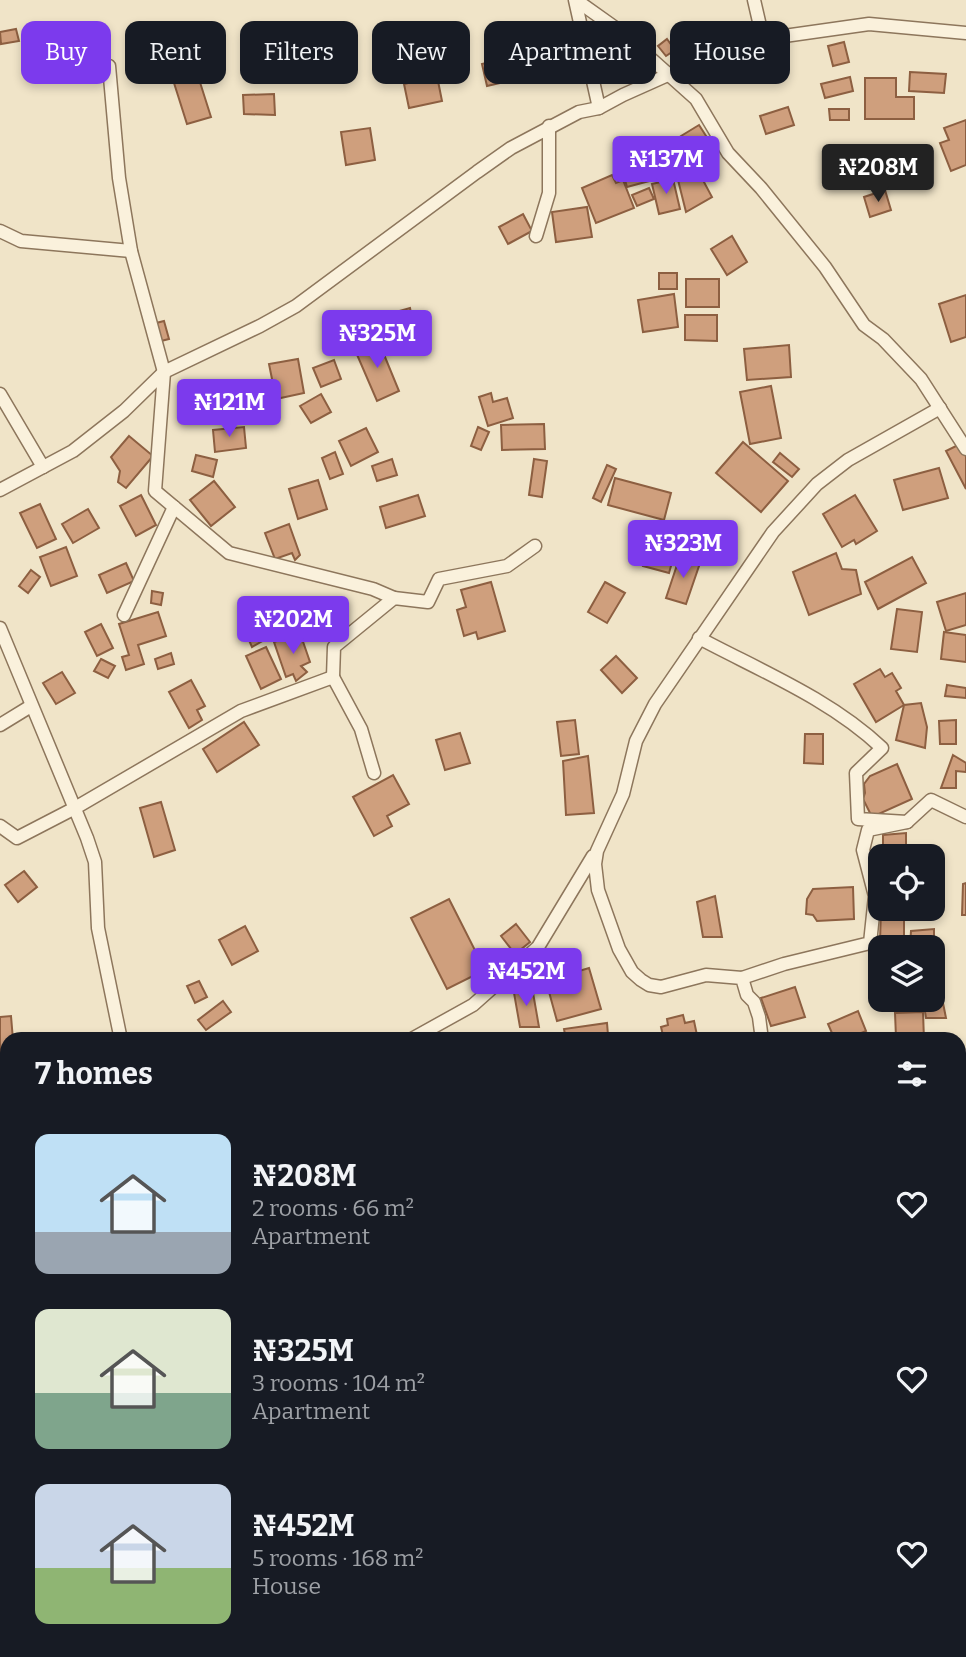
<!DOCTYPE html>
<html lang="en">
<head>
<meta charset="utf-8">
<style>
	body { margin:0; font-family:Bitter,serif; background:#20242c; color:#f1f3f6; height:100vh; display:flex; flex-direction:column; font-size:26px; white-space:nowrap }
	* { box-sizing:border-box; margin:0 }
	p { font-size:23px; color:#9ea1a6 }
	.icon { flex:none; width:38px; height:38px; fill:none; stroke:currentColor; stroke-width:2; stroke-linecap:round; stroke-linejoin:round }
	.map { position:relative; flex:1; overflow:hidden }
	.side { position:absolute; left:0px; top:1032px; width:966px; height:625px; display:flex; flex-direction:column; background:#171b24; border-radius:21px 21px 0 0; box-shadow:0 4px 10px #0003 }
	.side>* { flex:none }
	.hud { position:absolute; left:21px; top:21px; width:924px; height:63px; display:flex; gap:14px }
	.buttons { position:absolute; left:868px; top:844px; display:grid; gap:14px }
	.buttons a { display:grid; place-items:center; width:77px; height:77px; border-radius:14px; background:#171b24; box-shadow:0 4px 10px #0003; font-size:35px }
	.price { position:absolute; translate:-50% -60px; padding:0 16px; border-radius:7px; background:#7c3aed; color:#fff; font-size:23px; line-height:46px; filter:drop-shadow(0 2px 4px #0008) }
	.price::after { content:''; position:absolute; left:50%; top:42px; width:21px; height:16px; margin-left:-10px; background:inherit; clip-path:polygon(0 0,100% 0,50% 100%) }
	.price.on { background:#222; color:#fff }
	ul { padding:0; list-style:none }
	li { display:flex; align-items:center; gap:21px; height:175px; padding:0 35px }
	li span { display:grid; place-items:center; flex:none; width:196px; height:140px; border-radius:14px; color:#555 }
	li>.icon { margin-inline-start:auto }
	span .icon { width:84px; height:84px; fill:#fffc; stroke-width:1 }
	li b { font-size:30px }
	h2 { display:flex; justify-content:space-between; align-items:center; height:84px; padding:0 35px; font-size:30px }
	.tag { padding:0 24px; border-radius:14px; background:#171b24; box-shadow:0 4px 10px #0003; font-size:24px; line-height:63px }
	.tag.on { background:#7c3aed; color:#fff }
	.map>svg:first-child { display:block }
	.building { fill:#cf9f7d; stroke:#8d5f41; stroke-width:2 }
	.lines { fill:none; stroke-linecap:round; stroke-linejoin:round }
	.street-casing { stroke:#8d765c; stroke-width:15 }
	.street { stroke:#faf1dc; stroke-width:12 }
</style>
</head>
<body>
<div class="map">
<svg width="966" height="1657" viewBox="0 0 966 1657">
	<rect width="100%" height="100%" fill="#f0e4c8"/>
	<g class="building">
		<path d="M 16,29 L 19,41 L 1,44 L 0,32 Z"/>
		<path d="M 667,39 L 675,50 L 666,56 L 658,46 Z"/>
		<path d="M 844,42 L 849,62 L 833,66 L 828,46 Z"/>
		<path d="M 495,61 L 500,83 L 487,86 L 482,64 Z"/>
		<path d="M 910,72 L 946,74 L 944,93 L 909,91 Z"/>
		<path d="M 198,76 L 211,117 L 187,124 L 174,83 Z"/>
		<path d="M 437,76 L 442,101 L 409,108 L 404,84 Z"/>
		<path d="M 850,77 L 853,91 L 825,98 L 821,84 Z"/>
		<path d="M 865,78 L 896,78 L 896,97 L 914,97 L 914,119 L 865,119 Z"/>
		<path d="M 274,94 L 275,115 L 244,114 L 243,95 Z"/>
		<path d="M 788,107 L 794,125 L 766,134 L 760,116 Z"/>
		<path d="M 829,109 L 849,109 L 849,120 L 830,120 Z"/>
		<path d="M 966,120 L 966,165 L 951,171 L 940,143 L 949,140 L 944,128 Z"/>
		<path d="M 699,125 L 717,153 L 698,165 L 681,136 Z"/>
		<path d="M 370,128 L 375,160 L 346,165 L 341,132 Z"/>
		<path d="M 678,146 L 685,169 L 658,177 L 651,156 Z"/>
		<path d="M 848,146 L 856,170 L 835,178 L 827,154 Z"/>
		<path d="M 647,158 L 653,180 L 627,187 L 621,166 Z"/>
		<path d="M 697,169 L 712,197 L 686,212 L 678,180 Z"/>
		<path d="M 612,175 L 616,183 L 623,180 L 634,208 L 596,223 L 582,188 Z"/>
		<path d="M 673,179 L 680,209 L 659,214 L 652,184 Z"/>
		<path d="M 649,188 L 654,199 L 637,206 L 632,195 Z"/>
		<path d="M 885,190 L 891,210 L 870,217 L 864,197 Z"/>
		<path d="M 587,207 L 592,237 L 556,242 L 552,212 Z"/>
		<path d="M 523,214 L 532,231 L 508,244 L 499,227 Z"/>
		<path d="M 732,236 L 747,262 L 727,275 L 711,249 Z"/>
		<rect x="659" y="273" width="18" height="16"/>
		<rect x="686" y="279" width="33" height="28"/>
		<path d="M 674,294 L 678,327 L 643,332 L 638,300 Z"/>
		<path d="M 966,295 L 966,337 L 951,342 L 939,304 Z"/>
		<path d="M 410,308 L 413,324 L 400,328 L 396,312 Z"/>
		<path d="M 685,315 L 717,315 L 717,341 L 685,340 Z"/>
		<path d="M 164,321 L 169,339 L 157,342 L 152,324 Z"/>
		<path d="M 378,340 L 399,391 L 377,401 L 355,350 Z"/>
		<path d="M 789,345 L 791,377 L 747,380 L 744,349 Z"/>
		<path d="M 298,359 L 304,393 L 276,399 L 269,364 Z"/>
		<path d="M 334,360 L 341,379 L 321,387 L 313,368 Z"/>
		<path d="M 771,386 L 781,438 L 750,444 L 740,392 Z"/>
		<path d="M 491,393 L 493,402 L 507,398 L 513,418 L 488,426 L 479,397 Z"/>
		<path d="M 321,394 L 331,412 L 311,423 L 300,406 Z"/>
		<path d="M 544,424 L 545,449 L 502,450 L 501,425 Z"/>
		<path d="M 244,427 L 246,448 L 215,452 L 213,430 Z"/>
		<path d="M 478,427 L 489,432 L 481,450 L 471,446 Z"/>
		<path d="M 366,428 L 378,452 L 351,466 L 339,441 Z"/>
		<path d="M 129,436 L 153,456 L 126,488 L 118,482 L 120,471 L 111,457 Z"/>
		<path d="M 743,442 L 788,481 L 761,512 L 716,473 Z"/>
		<path d="M 964,442 L 966,446 L 966,489 L 946,451 Z"/>
		<path d="M 335,452 L 343,474 L 330,479 L 322,458 Z"/>
		<path d="M 780,453 L 799,469 L 792,477 L 773,462 Z"/>
		<path d="M 196,455 L 217,460 L 213,477 L 192,471 Z"/>
		<path d="M 392,459 L 397,475 L 377,481 L 372,466 Z"/>
		<path d="M 534,459 L 547,461 L 542,497 L 529,495 Z"/>
		<path d="M 607,465 L 616,469 L 601,502 L 593,498 Z"/>
		<path d="M 939,468 L 948,498 L 903,510 L 894,480 Z"/>
		<path d="M 615,478 L 671,493 L 664,520 L 608,505 Z"/>
		<path d="M 318,480 L 327,509 L 298,519 L 289,489 Z"/>
		<path d="M 214,481 L 235,507 L 211,526 L 190,500 Z"/>
		<path d="M 141,495 L 156,525 L 136,536 L 120,506 Z"/>
		<path d="M 418,495 L 425,516 L 386,528 L 380,507 Z"/>
		<path d="M 855,495 L 877,531 L 856,544 L 854,540 L 842,547 L 823,514 Z"/>
		<path d="M 40,504 L 56,539 L 37,548 L 20,513 Z"/>
		<path d="M 88,509 L 99,528 L 73,543 L 62,524 Z"/>
		<path d="M 289,524 L 300,555 L 295,560 L 292,553 L 275,559 L 265,533 Z"/>
		<path d="M 650,544 L 675,552 L 669,573 L 643,566 Z"/>
		<path d="M 66,547 L 77,576 L 51,586 L 40,557 Z"/>
		<path d="M 836,553 L 842,569 L 856,570 L 861,594 L 809,615 L 793,572 Z"/>
		<path d="M 680,556 L 700,563 L 686,604 L 666,598 Z"/>
		<path d="M 912,557 L 926,583 L 878,609 L 865,582 Z"/>
		<path d="M 126,563 L 134,581 L 107,593 L 99,575 Z"/>
		<path d="M 31,570 L 40,577 L 28,593 L 19,586 Z"/>
		<path d="M 491,582 L 505,631 L 478,639 L 476,632 L 464,636 L 457,610 L 466,607 L 461,590 Z"/>
		<path d="M 605,582 L 625,593 L 607,623 L 588,612 Z"/>
		<path d="M 152,591 L 163,593 L 161,605 L 151,603 Z"/>
		<path d="M 966,593 L 966,625 L 946,631 L 937,602 Z"/>
		<path d="M 897,609 L 922,612 L 917,652 L 891,649 Z"/>
		<path d="M 158,612 L 166,636 L 138,645 L 144,664 L 126,670 L 122,657 L 129,655 L 119,624 Z"/>
		<path d="M 101,624 L 113,648 L 97,656 L 85,632 Z"/>
		<path d="M 264,629 L 271,636 L 252,647 L 248,638 Z"/>
		<path d="M 944,632 L 966,635 L 966,662 L 941,659 Z"/>
		<path d="M 300,633 L 310,662 L 301,666 L 307,672 L 296,681 L 293,674 L 286,677 L 274,642 Z"/>
		<path d="M 266,647 L 281,679 L 261,689 L 246,656 Z"/>
		<path d="M 171,653 L 174,664 L 158,669 L 155,659 Z"/>
		<path d="M 616,656 L 637,678 L 622,693 L 601,670 Z"/>
		<path d="M 101,659 L 115,666 L 108,678 L 94,671 Z"/>
		<path d="M 880,669 L 885,677 L 892,673 L 901,688 L 896,691 L 904,705 L 876,722 L 854,684 Z"/>
		<path d="M 62,672 L 75,693 L 56,704 L 43,683 Z"/>
		<path d="M 191,680 L 205,706 L 197,710 L 202,720 L 189,728 L 169,692 Z"/>
		<path d="M 947,685 L 966,688 L 966,698 L 945,696 Z"/>
		<path d="M 921,703 L 927,727 L 925,748 L 896,740 L 904,705 Z"/>
		<path d="M 575,720 L 579,754 L 561,756 L 557,722 Z"/>
		<path d="M 956,720 L 956,744 L 940,744 L 939,721 Z"/>
		<path d="M 244,722 L 259,745 L 217,772 L 203,749 Z"/>
		<path d="M 460,733 L 470,763 L 445,770 L 436,740 Z"/>
		<path d="M 805,734 L 823,734 L 823,764 L 804,763 Z"/>
		<path d="M 953,755 L 966,763 L 966,772 L 956,771 L 956,788 L 941,788 Z"/>
		<path d="M 588,756 L 594,813 L 566,815 L 563,761 Z"/>
		<path d="M 897,764 L 912,799 L 872,817 L 863,799 L 865,793 L 864,784 L 870,776 Z"/>
		<path d="M 393,775 L 409,804 L 387,816 L 392,826 L 374,836 L 353,797 Z"/>
		<path d="M 161,802 L 175,850 L 154,857 L 140,808 Z"/>
		<path d="M 906,833 L 906,856 L 883,856 L 883,835 Z"/>
		<path d="M 24,871 L 37,887 L 18,902 L 5,885 Z"/>
		<path d="M 933,871 L 938,871 L 940,896 L 933,897 Z"/>
		<path d="M 966,883 L 966,915 L 962,915 L 963,884 Z"/>
		<path d="M 853,887 L 854,919 L 817,921 L 813,915 L 806,914 L 807,899 L 813,889 Z"/>
		<path d="M 715,896 L 722,937 L 703,937 L 697,902 Z"/>
		<path d="M 449,899 L 485,970 L 447,989 L 411,918 Z"/>
		<path d="M 904,908 L 904,939 L 880,942 L 881,910 Z"/>
		<path d="M 516,924 L 530,942 L 515,954 L 501,936 Z"/>
		<path d="M 245,926 L 258,951 L 232,965 L 219,940 Z"/>
		<path d="M 934,929 L 934,960 L 933,960 L 933,947 L 910,947 L 911,931 Z"/>
		<path d="M 589,968 L 601,1009 L 557,1021 L 546,981 Z"/>
		<path d="M 938,978 L 946,1018 L 926,1018 L 923,999 L 933,999 L 933,980 Z"/>
		<path d="M 199,981 L 207,997 L 195,1003 L 187,986 Z"/>
		<path d="M 532,987 L 539,1027 L 520,1027 L 514,993 Z"/>
		<path d="M 795,987 L 805,1017 L 771,1026 L 761,998 Z"/>
		<path d="M 223,1001 L 231,1012 L 206,1030 L 198,1020 Z"/>
		<path d="M 858,1011 L 866,1031 L 845,1040 L 835,1040 L 828,1024 Z"/>
		<path d="M 923,1012 L 924,1040 L 919,1040 L 919,1036 L 896,1037 L 895,1013 Z"/>
		<path d="M 683,1015 L 685,1023 L 694,1021 L 698,1040 L 664,1040 L 661,1027 L 668,1025 L 667,1019 Z"/>
		<path d="M 11,1016 L 13,1040 L 7,1040 L 7,1057 L 0,1057 L 0,1017 Z"/>
		<path d="M 607,1023 L 608,1035 L 566,1040 L 564,1029 Z"/>
		<path d="M 0,1089 L 7,1089 L 7,1119 L 0,1118 Z"/>
		<path d="M 959,1210 L 966,1211 L 966,1239 L 959,1238 Z"/>
		<path d="M 3,1215 L 7,1230 L 7,1243 L 0,1245 L 0,1216 Z"/>
		<path d="M 959,1243 L 966,1244 L 966,1269 L 959,1268 Z"/>
		<rect x="0" y="1317" width="7" height="21"/>
		<path d="M 441,1650 L 467,1650 L 461,1657 L 443,1657 L 438,1653 Z"/>
	</g>
	<g class="lines">
		<defs>
			<g id="street">
				<path d="M 575,0 L 599,108"/>
				<path d="M 576,0 L 621,32 L 696,99 L 728,153 L 761,188 L 825,267 L 864,325 L 883,339 L 921,379 L 966,449"/>
				<path d="M 754,0 L 763,39"/>
				<path d="M 109,66 L 119,178 L 131,251 L 164,372 L 155,491 L 229,553 L 373,589 L 394,598"/>
				<path d="M 0,231 L 21,241 L 131,251"/>
				<path d="M 536,236 L 549,193 L 549,126"/>
				<path d="M 0,394 L 43,467"/>
				<path d="M 0,490 L 73,451 L 124,411 L 164,372 L 260,326 L 296,306 L 477,172 L 511,148 L 579,112 L 599,108 L 623,95 L 726,49 L 763,39 L 869,24 L 966,33"/>
				<path d="M 124,615 L 174,507"/>
				<path d="M 0,628 L 87,838 L 95,862 L 98,928 L 121,1040"/>
				<path d="M 699,638 C 761,671 830,699 882,748 L 856,773 L 858,819 L 907,822 L 868,830 L 863,850 L 875,896 L 870,943 L 784,964 L 742,978"/>
				<path d="M 333,677 L 334,647 L 394,598 L 428,602 L 439,579 L 507,566 L 535,546"/>
				<path d="M 0,725 L 31,706"/>
				<path d="M 907,822 L 931,800 L 966,817"/>
				<path d="M 0,826 L 17,838 L 75,808 L 241,711 L 333,677 L 361,729 L 374,773"/>
				<path d="M 410,1040 L 473,1005 L 538,947 L 593,856"/>
				<path d="M 762,1040 L 759,1017 L 754,1002 L 747,995 L 742,978 L 706,975 L 661,987 L 649,985 L 641,980 L 632,972 L 619,949 L 598,890 L 595,864 L 597,851 L 623,794 L 636,741 L 655,704 L 773,532 L 817,484 L 848,460 L 940,408"/>
				<path d="M 959,1145 L 966,1139"/>
				<path d="M 0,1277 L 7,1275"/>
				<path d="M 578,1650 L 587,1657"/>
			</g>
		</defs>
		<use href="#street" class="street-casing"/>
		<use href="#street" class="street"/>
	</g>
</svg>
<div class="buttons">
<a><svg class="icon" aria-label="locate" viewBox="0 0 24 24"><circle cx="12" cy="12" r="6"/><path d="M12 2v4M12 18v4M2 12h4M18 12h4"/></svg></a>
<a><svg class="icon" aria-label="layers" viewBox="0 0 24 24"><path d="M12 4l9 5-9 5-9-5zM3 14l9 5 9-5"/></svg></a>
</div>
<b class="price" style="left:666px;top:196px">₦137M</b>
<b class="price on" style="left:878px;top:204px">₦208M</b>
<b class="price" style="left:377px;top:370px">₦325M</b>
<b class="price" style="left:229px;top:439px">₦121M</b>
<b class="price" style="left:683px;top:580px">₦323M</b>
<b class="price" style="left:293px;top:656px">₦202M</b>
<b class="price" style="left:526px;top:1008px">₦452M</b>
<div class="hud">
<a class="tag on">Buy</a>
<a class="tag">Rent</a>
<a class="tag">Filters</a>
<a class="tag">New</a>
<a class="tag">Apartment</a>
<a class="tag">House</a>
</div>
<section class="side">
<h2>7 homes<svg class="icon" aria-label="filters" viewBox="0 0 24 24"><path d="M4 7h16M4 17h16"/><circle cx="9" cy="7" r="2"/><circle cx="15" cy="17" r="2"/></svg></h2>
<ul>
<li><span style="background:linear-gradient(#bfe0f5 70%,#9aa5b1 0)"><svg class="icon" aria-label="home" viewBox="0 0 24 24"><path d="M3 11l9-7 9 7M6 9v11h12V9"/></svg></span><div><b>₦208M</b><p>2 rooms · 66 m²</p><p>Apartment</p></div><svg class="icon" aria-label="heart" viewBox="0 0 24 24"><path d="M12 20l-8-8c-3-5 5-10 8-4 3-6 11-1 8 4z"/></svg></li>
<li><span style="background:linear-gradient(#dfe7d0 60%,#7fa58c 0)"><svg class="icon" aria-label="home" viewBox="0 0 24 24"><path d="M3 11l9-7 9 7M6 9v11h12V9"/></svg></span><div><b>₦325M</b><p>3 rooms · 104 m²</p><p>Apartment</p></div><svg class="icon" aria-label="heart" viewBox="0 0 24 24"><path d="M12 20l-8-8c-3-5 5-10 8-4 3-6 11-1 8 4z"/></svg></li>
<li><span style="background:linear-gradient(#c9d6e8 60%,#8fb573 0)"><svg class="icon" aria-label="home" viewBox="0 0 24 24"><path d="M3 11l9-7 9 7M6 9v11h12V9"/></svg></span><div><b>₦452M</b><p>5 rooms · 168 m²</p><p>House</p></div><svg class="icon" aria-label="heart" viewBox="0 0 24 24"><path d="M12 20l-8-8c-3-5 5-10 8-4 3-6 11-1 8 4z"/></svg></li>
</ul>
</section>
</div>
</body>
</html>
